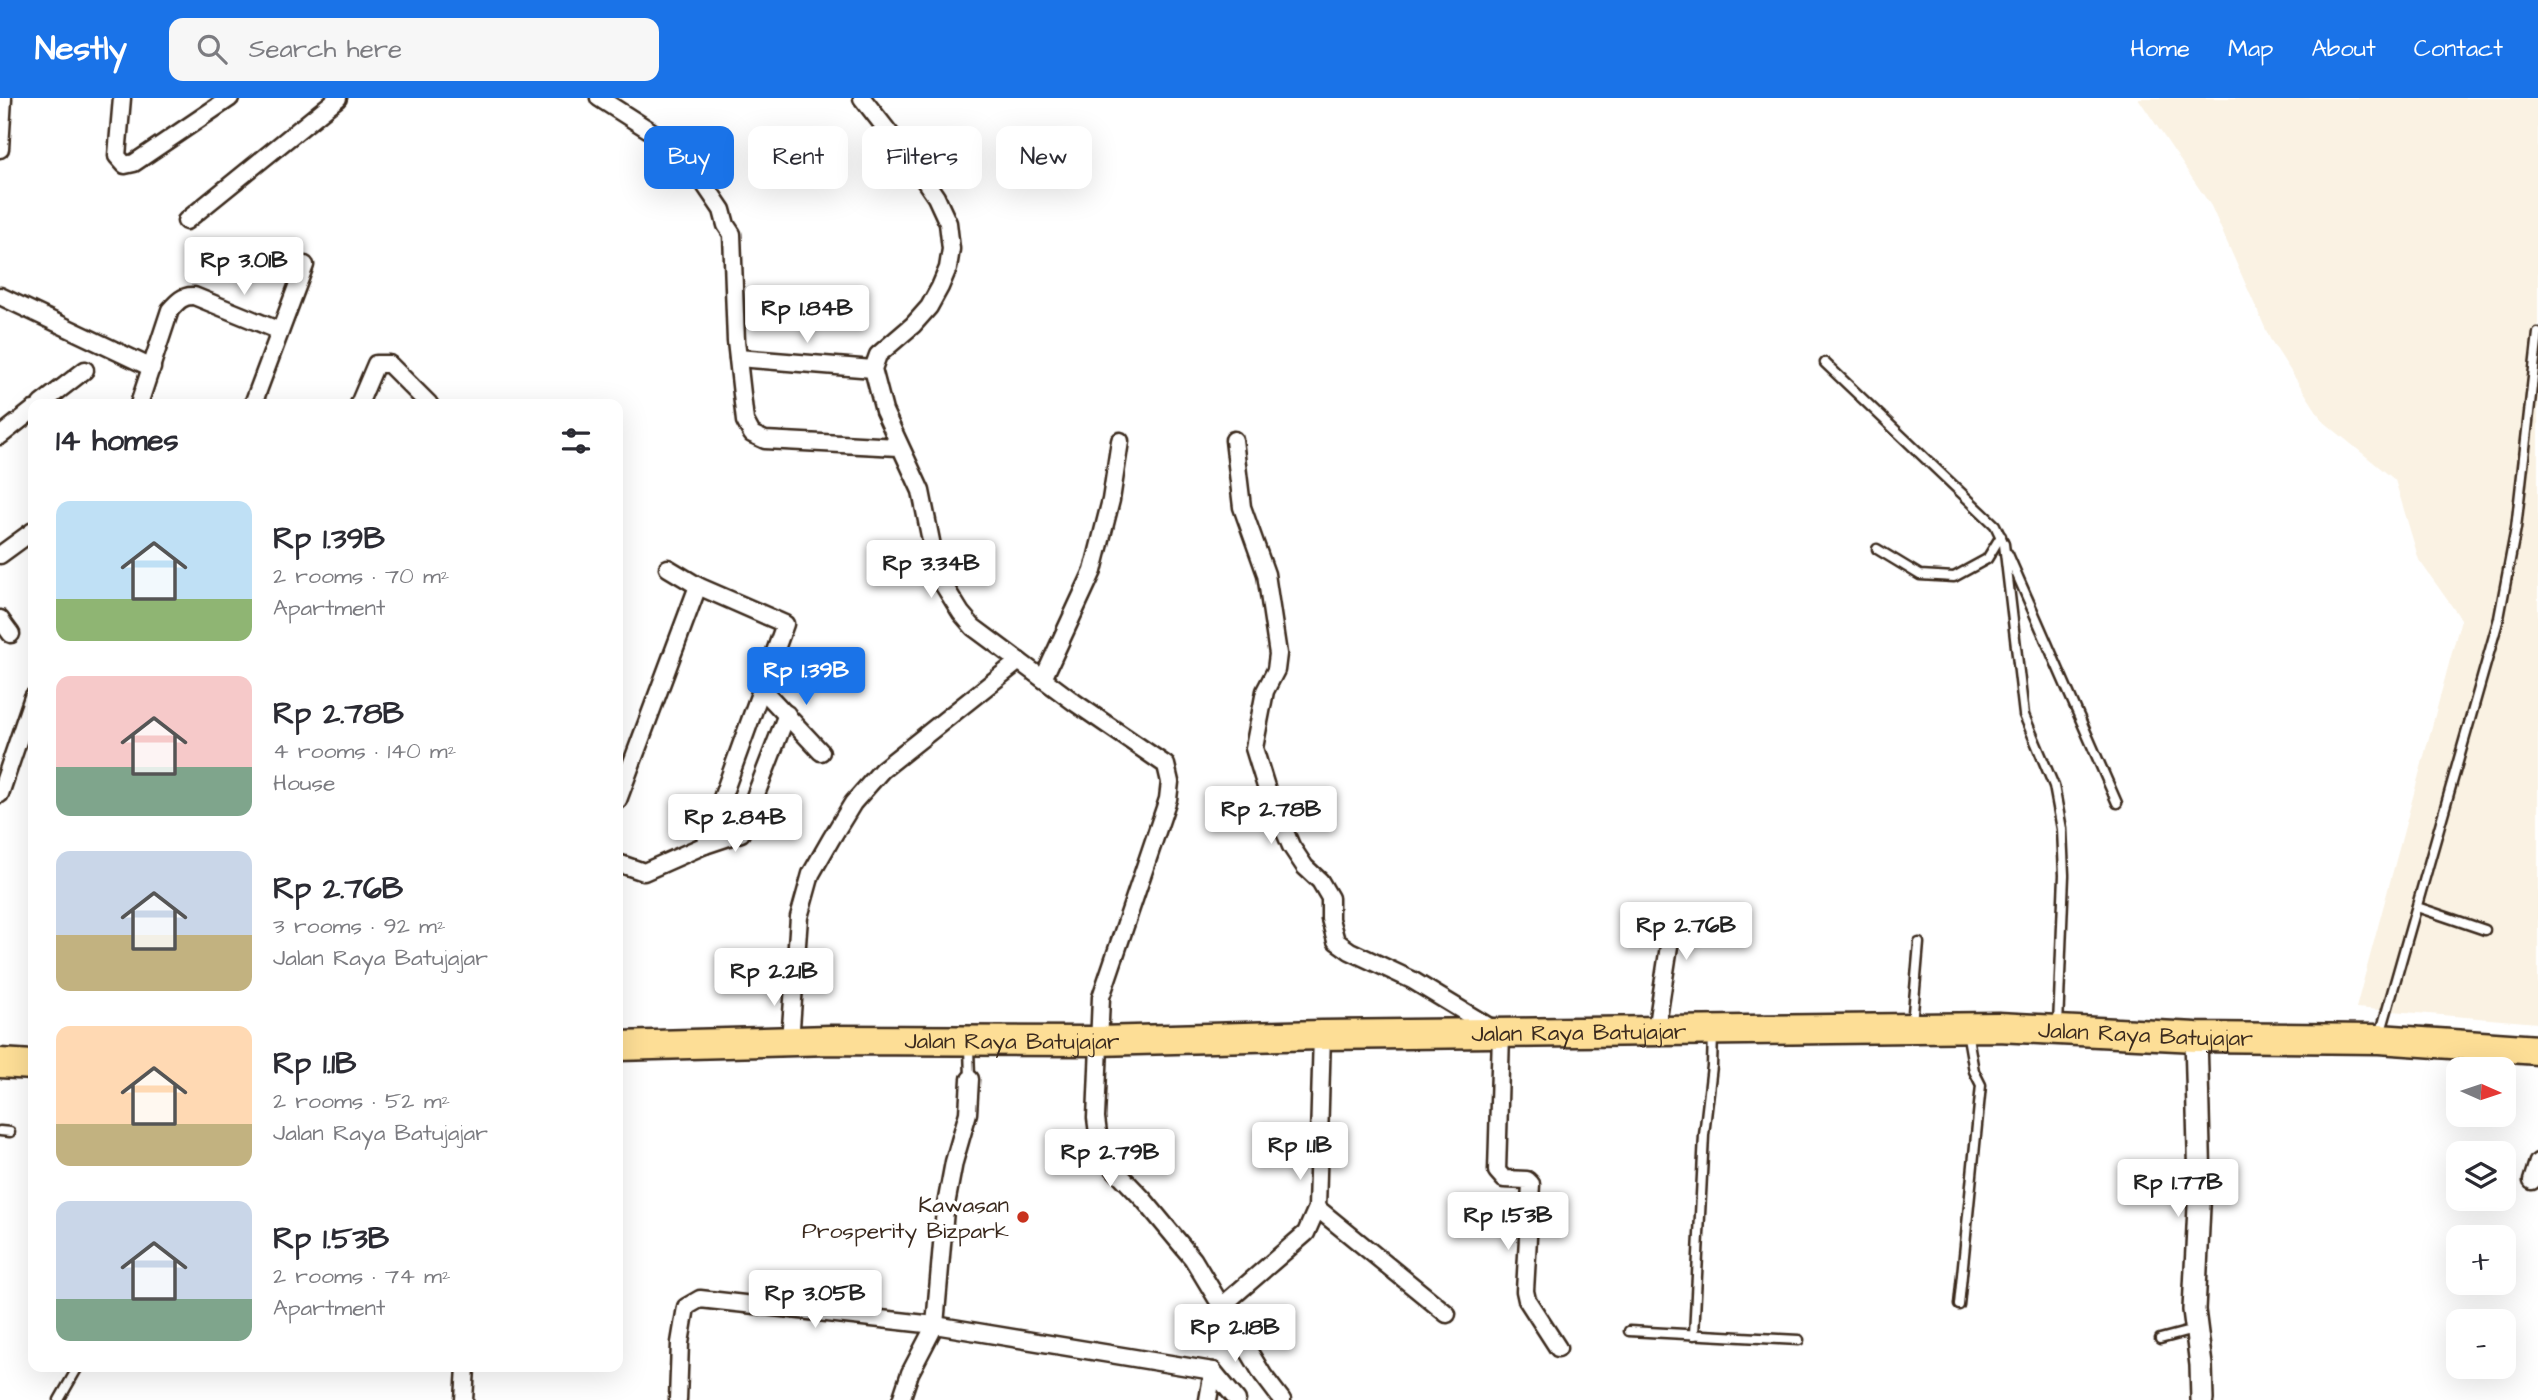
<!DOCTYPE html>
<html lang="en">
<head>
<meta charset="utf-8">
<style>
	body { margin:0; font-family:"Architects Daughter",sans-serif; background:#f7f7f7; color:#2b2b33; height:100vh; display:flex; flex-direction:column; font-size:26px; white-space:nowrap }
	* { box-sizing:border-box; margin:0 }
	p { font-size:23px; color:#7c7c81 }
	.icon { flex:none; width:38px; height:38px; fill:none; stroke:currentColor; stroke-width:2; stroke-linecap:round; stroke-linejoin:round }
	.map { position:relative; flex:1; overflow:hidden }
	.details { position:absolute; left:28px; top:301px; width:595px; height:973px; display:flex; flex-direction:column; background:#fff; border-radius:14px; box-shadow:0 7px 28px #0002 }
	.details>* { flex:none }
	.guide { position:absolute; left:644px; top:28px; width:665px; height:63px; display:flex; gap:14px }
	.needle { width:46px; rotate:93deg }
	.buttons { position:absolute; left:2446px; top:959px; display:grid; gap:14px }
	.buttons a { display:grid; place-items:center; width:70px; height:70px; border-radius:14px; background:#fff; box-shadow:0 7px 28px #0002; font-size:35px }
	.price { position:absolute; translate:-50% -60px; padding:0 16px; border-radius:7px; background:#fff; color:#222; font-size:23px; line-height:46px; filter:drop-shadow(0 2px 4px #0008) }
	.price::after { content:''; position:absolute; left:50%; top:42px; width:21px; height:16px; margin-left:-10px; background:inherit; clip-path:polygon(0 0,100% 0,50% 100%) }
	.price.selected { background:#1a73e8; color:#fff }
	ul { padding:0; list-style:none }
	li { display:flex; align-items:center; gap:21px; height:175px; padding:0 28px }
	li span { display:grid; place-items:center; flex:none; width:196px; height:140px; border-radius:14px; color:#555 }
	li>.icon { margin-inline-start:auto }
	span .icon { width:84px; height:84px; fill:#fffc; stroke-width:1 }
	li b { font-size:30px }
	h2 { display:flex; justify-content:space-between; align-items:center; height:84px; padding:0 28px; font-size:30px }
	.chip { padding:0 24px; border-radius:14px; background:#fff; box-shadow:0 7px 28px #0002; font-size:24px; line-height:63px }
	.chip.selected { background:#1a73e8; color:#fff }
	header { display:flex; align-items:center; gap:42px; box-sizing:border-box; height:98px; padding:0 35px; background:#1a73e8; color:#fff }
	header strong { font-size:33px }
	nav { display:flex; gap:38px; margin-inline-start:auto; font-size:24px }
	.search { width:490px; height:63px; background:#f7f7f7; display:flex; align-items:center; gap:18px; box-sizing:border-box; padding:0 24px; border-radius:14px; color:#7c7c81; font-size:26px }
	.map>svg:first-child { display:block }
	.built { fill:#faf2e3 }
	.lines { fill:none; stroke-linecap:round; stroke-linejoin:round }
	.service-casing { stroke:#3b2a1e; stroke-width:13 }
	.minor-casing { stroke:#3b2a1e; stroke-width:21 }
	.tertiary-casing { stroke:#3b2a1e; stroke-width:26 }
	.trunk-casing { stroke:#3b2a1e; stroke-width:33 }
	.service { stroke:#fff; stroke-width:8 }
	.minor { stroke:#fff; stroke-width:16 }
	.tertiary { stroke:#fff; stroke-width:21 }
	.trunk { stroke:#fdde96; stroke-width:28 }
	.poi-dot { fill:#c8321e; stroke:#fff; stroke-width:2.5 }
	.labels { text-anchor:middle; stroke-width:7; stroke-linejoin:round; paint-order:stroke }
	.street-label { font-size:23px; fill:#3b2a1e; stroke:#fff }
	.poi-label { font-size:23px; fill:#3b2a1e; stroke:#fff; text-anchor:end }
</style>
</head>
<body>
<header>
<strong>Nestly</strong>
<div class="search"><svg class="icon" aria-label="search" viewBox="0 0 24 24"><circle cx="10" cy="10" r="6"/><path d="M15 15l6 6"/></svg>Search here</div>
<nav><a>Home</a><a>Map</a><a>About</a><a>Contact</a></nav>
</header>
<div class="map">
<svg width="2538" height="1302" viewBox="0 0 2538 1302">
	<rect width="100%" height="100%" fill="#fff"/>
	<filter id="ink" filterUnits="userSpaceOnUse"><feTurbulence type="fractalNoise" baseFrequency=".0143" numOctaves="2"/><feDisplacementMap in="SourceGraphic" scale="14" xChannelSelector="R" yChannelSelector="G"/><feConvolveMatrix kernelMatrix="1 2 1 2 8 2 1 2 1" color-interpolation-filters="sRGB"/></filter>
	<g filter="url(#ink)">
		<path class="built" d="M 2138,0 L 2538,0 L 2538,925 L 2356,910 L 2461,521 L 2419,462 L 2395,382 L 2323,323 L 2270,241 L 2211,108 Z"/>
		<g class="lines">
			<defs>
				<g id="service">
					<path d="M 1825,265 L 1995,427 L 2004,446 L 2024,617 L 2054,688 L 2062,731 L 2064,777 L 2058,928"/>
					<path d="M 1877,451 L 1920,477 L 1954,479 L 1987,461 L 2001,438"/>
					<path d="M 2008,456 L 2117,705"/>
					<path d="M 2417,809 L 2485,832"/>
					<path d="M 1912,926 L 1919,845"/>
					<path d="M 2380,937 L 2499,520 L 2516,430 L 2538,235"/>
					<path d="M 969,949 L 970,981"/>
					<path d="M 0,1033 L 10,1034"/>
					<path d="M 1959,1207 L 1981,987 L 1974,973 L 1967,933"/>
					<path d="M 1629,1233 L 1799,1242"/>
					<path d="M 1694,1237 L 1704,1037 L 1712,968 L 1713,936"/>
					<path d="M 2160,1241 L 2194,1232"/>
					<path d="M 59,1302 L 78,1269"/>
				</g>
				<g id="minor">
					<path d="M 122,0 L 117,58 L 125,67 L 134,65 L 230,0"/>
					<path d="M 599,0 L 682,53 L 722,112 L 726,127 L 732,136 L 736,243 L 745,323 L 752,336 L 765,342 L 898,349"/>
					<path d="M 862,0 L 912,64 L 936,99 L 948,125 L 951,151 L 948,170 L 940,189 L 929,209 L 913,227 L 878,257 L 873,271 L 884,313 L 921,393 L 938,478 L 961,515 L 973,529 L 1074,604 L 1166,667 L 1170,684 L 1168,701 L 1101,899 L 1096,1020 L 1100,1051 L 1102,1058 L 1144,1102 L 1193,1161 L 1263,1277 L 1282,1302"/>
					<path d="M 0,51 L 3,0"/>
					<path d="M 186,123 L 338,0"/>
					<path d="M 0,198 L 152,270"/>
					<path d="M 738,260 L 873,271"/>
					<path d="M 41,306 L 85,272"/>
					<path d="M 139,306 L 170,212 C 177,204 183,197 194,198 L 280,233"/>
					<path d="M 253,306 L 305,167"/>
					<path d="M 359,306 L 376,266 L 389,266 L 429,306"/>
					<path d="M 0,338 L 33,312"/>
					<path d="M 1234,342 L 1242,409 L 1266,476 L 1278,556 L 1276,572 L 1265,593 L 1254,650 L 1267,692 L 1291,748 L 1305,769 L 1320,783 L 1330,800 L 1330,821 L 1336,843 L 1350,853 L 1412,882 L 1501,936 L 1497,1073 L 1504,1081 L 1527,1082 L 1531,1086 L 1525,1193 L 1527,1202 L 1558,1250"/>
					<path d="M 0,457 L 33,433"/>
					<path d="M 668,470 L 698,488 L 785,526 L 705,747"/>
					<path d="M 0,521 L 11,536"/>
					<path d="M 1043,581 L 1093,473 L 1111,402 L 1120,343"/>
					<path d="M 762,591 L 821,654"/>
					<path d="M 0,696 L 33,599"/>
					<path d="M 618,702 L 698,488"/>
					<path d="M 618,765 L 644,774 L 705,747 L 741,735 L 787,616"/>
					<path d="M 1656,933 L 1673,822 L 1675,820 L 1694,821"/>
					<path d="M 790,943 L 799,819 L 811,776 L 831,741 L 853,705 L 882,672 L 1019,563"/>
					<path d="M 2532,1083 L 2538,1064"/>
					<path d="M 1317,1110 L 1447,1216"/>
					<path d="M 1223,1207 L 1306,1135 L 1317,1110 L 1322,937"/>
					<path d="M 1213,1273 L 1237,1302"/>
					<path d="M 464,1302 L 466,1269"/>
					<path d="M 678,1302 L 680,1245 L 686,1209 L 700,1201 L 935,1227 L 1213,1273"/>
					<path d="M 901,1302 L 910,1275 L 935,1227 L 945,1112 L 954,1064 L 968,1015 L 970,981"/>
					<path d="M 1208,1302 L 1213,1273"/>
				</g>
				<path id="tertiary" d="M 2196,939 L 2200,1088 L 2194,1212 L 2201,1267 L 2202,1302"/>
				<g id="trunk">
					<path id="s1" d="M 618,948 L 830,942 L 1098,943 L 1322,937 L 1998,929 L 2196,939 L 2379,941 L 2538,952"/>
					<path d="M 0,965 L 33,967"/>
				</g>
			</defs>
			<use href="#service" class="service-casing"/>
			<use href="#minor" class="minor-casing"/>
			<use href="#tertiary" class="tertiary-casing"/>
			<use href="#trunk" class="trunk-casing"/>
			<use href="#service" class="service"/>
			<use href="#minor" class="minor"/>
			<use href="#tertiary" class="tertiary"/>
			<use href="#trunk" class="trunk"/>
		</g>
	</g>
	<circle class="poi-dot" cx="1023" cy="1119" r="7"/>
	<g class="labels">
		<g class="street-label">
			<text dy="8" stroke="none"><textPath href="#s1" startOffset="961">Jalan Raya Batujajar</textPath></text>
			<text dy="8" stroke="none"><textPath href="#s1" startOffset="1528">Jalan Raya Batujajar</textPath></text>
			<text dy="8" stroke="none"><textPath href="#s1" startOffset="394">Jalan Raya Batujajar</textPath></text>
		</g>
		<g class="poi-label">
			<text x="1009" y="1114">Kawasan<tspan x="1009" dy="26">Prosperity Bizpark</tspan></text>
		</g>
	</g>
</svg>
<div class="buttons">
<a><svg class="needle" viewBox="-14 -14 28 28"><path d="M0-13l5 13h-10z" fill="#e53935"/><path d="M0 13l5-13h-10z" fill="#7c7c81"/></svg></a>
<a><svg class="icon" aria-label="layers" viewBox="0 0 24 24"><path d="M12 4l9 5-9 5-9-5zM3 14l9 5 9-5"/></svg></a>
<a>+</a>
<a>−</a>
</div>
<b class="price" style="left:244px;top:199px">Rp 3.01B</b>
<b class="price" style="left:807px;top:247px">Rp 1.84B</b>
<b class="price" style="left:931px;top:502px">Rp 3.34B</b>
<b class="price selected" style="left:806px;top:609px">Rp 1.39B</b>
<b class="price" style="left:1271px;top:748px">Rp 2.78B</b>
<b class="price" style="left:735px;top:756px">Rp 2.84B</b>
<b class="price" style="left:1686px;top:864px">Rp 2.76B</b>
<b class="price" style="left:774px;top:910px">Rp 2.21B</b>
<b class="price" style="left:1300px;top:1084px">Rp 1.1B</b>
<b class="price" style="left:1110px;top:1091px">Rp 2.79B</b>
<b class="price" style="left:2178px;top:1121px">Rp 1.77B</b>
<b class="price" style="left:1508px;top:1154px">Rp 1.53B</b>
<b class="price" style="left:815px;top:1232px">Rp 3.05B</b>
<b class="price" style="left:1235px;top:1266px">Rp 2.18B</b>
<div class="guide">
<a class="chip selected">Buy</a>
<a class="chip">Rent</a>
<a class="chip">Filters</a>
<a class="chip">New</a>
</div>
<section class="details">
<h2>14 homes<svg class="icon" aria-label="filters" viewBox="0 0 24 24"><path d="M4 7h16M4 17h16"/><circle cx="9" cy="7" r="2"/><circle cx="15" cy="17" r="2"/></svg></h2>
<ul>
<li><span style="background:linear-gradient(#bfe0f5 70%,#8fb573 0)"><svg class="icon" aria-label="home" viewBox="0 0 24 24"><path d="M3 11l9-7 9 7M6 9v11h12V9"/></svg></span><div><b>Rp 1.39B</b><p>2 rooms · 70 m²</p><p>Apartment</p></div></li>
<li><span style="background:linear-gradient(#f6c9c9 65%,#7fa58c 0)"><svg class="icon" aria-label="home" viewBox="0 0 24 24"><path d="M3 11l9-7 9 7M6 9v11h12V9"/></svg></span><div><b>Rp 2.78B</b><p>4 rooms · 140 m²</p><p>House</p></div></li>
<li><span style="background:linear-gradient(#c9d6e8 60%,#c2b280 0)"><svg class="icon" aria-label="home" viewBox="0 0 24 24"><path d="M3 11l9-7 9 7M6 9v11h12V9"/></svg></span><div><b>Rp 2.76B</b><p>3 rooms · 92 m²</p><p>Jalan Raya Batujajar</p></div></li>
<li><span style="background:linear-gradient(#ffd9b3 70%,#c2b280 0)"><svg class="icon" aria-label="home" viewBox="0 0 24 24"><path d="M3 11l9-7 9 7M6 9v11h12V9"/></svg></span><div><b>Rp 1.1B</b><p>2 rooms · 52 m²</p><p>Jalan Raya Batujajar</p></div></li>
<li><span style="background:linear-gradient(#c9d6e8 70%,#7fa58c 0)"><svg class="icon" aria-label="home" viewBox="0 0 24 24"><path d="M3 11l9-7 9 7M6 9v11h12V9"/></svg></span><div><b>Rp 1.53B</b><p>2 rooms · 74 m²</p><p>Apartment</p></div></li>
</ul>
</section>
</div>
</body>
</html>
